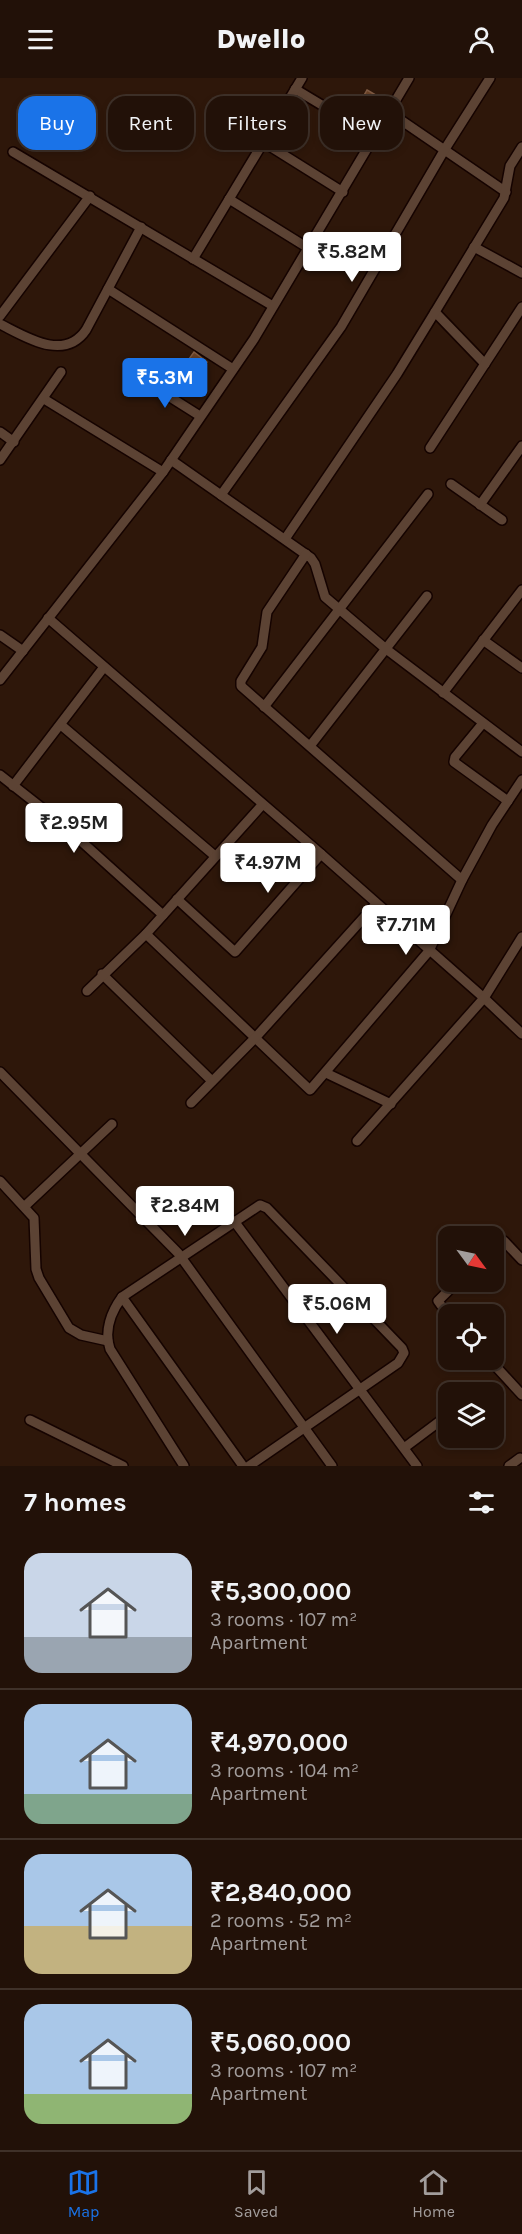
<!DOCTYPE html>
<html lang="en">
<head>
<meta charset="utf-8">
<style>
	body { margin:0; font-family:Karla,sans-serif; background:#2a1a12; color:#f1f3f6; height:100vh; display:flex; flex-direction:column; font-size:22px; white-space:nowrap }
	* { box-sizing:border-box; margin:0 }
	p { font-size:20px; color:#a29d9c }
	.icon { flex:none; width:33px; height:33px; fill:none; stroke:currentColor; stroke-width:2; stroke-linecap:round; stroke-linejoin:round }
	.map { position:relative; height:1388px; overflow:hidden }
	.sheet { display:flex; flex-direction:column; background:#221108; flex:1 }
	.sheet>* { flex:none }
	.banner { position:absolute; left:18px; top:18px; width:486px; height:54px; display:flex; gap:12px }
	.needle { width:39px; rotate:123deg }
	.fabs { position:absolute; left:438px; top:1148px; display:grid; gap:12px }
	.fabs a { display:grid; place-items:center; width:66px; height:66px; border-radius:12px; background:#221108; box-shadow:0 3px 9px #0003,0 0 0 2px #3f3129; font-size:30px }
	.price { position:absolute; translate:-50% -51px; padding:0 14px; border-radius:6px; background:#fff; color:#222; font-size:20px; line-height:39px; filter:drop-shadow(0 2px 3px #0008) }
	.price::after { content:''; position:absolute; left:50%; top:36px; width:18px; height:14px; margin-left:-9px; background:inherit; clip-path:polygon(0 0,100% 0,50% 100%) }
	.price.selected { background:#1a73e8; color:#fff }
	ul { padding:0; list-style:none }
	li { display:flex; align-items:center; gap:18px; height:150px; padding:0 24px }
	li+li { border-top:2px solid #3f3129 }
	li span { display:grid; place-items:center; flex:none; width:168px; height:120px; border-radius:18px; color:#555 }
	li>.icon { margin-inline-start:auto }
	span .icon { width:72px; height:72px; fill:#fffc; stroke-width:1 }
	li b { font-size:26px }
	h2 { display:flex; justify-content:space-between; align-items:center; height:72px; padding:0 24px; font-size:26px }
	.pill { padding:0 21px; border-radius:18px; background:#221108; box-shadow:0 3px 9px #0003,0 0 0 2px #3f3129; font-size:21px; line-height:54px }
	.pill.selected { background:#1a73e8; color:#fff }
	header { display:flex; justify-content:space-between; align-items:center; height:78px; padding:0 24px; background:#221108; font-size:27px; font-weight:800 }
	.tab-bar { display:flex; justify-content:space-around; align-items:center; height:84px; border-top:2px solid #3f3129; background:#221108; font-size:16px; color:#a29d9c }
	.tab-bar a { display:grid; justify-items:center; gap:3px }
	.tab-bar .selected { color:#1a73e8 }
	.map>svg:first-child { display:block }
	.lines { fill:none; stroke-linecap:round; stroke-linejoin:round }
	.street-casing { stroke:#150300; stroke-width:12 }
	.street { stroke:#5c4334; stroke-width:9 }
	.wall { fill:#582d10 }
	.building { fill:#694126; stroke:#805b43; stroke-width:1.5 }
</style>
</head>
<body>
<header><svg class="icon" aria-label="menu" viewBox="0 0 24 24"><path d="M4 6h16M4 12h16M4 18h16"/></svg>Dwello<svg class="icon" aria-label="person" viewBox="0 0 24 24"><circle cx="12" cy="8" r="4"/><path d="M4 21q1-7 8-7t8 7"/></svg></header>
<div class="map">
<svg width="522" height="1388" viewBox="0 0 522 1388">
	<rect width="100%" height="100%" fill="#2e170a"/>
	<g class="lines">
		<defs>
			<g id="street">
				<path d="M 295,11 L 375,59"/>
				<path d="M 389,34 L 506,114"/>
				<path d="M 263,64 L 343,114"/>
				<path d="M 13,74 L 273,228"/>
				<path d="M 229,121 L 308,170"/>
				<path d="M 474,169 L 522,195"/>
				<path d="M 193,181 L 302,0"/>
				<path d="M 108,211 L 233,291"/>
				<path d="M 435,234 L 485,286"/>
				<path d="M 0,238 L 90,118"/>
				<path d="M 0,246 C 26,259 64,284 86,252 L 141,149"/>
				<path d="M 143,302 L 200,338"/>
				<path d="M 44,321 L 163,394"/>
				<path d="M 0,354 L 14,364"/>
				<path d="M 430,370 L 522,229"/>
				<path d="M 0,382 L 61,294"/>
				<path d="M 171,382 L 311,480 L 315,486 L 325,519 L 386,571 L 522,674"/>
				<path d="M 451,406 L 502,442"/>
				<path d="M 221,417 L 341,249 L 445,71 L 490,0"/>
				<path d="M 480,427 L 522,368"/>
				<path d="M 285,461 L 397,296 L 435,234 L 504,120 L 510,88 L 522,69"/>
				<path d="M 306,476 L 267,534 L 262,569 L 241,603 L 241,608 L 462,802"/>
				<path d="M 48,540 L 321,776 L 484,920 L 522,956"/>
				<path d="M 0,557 L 23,573"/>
				<path d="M 483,562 L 522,590"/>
				<path d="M 0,602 L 163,394 L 254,261 L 409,0"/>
				<path d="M 443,615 L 522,512"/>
				<path d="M 264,629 L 428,416"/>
				<path d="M 483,645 L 455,679 L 454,684 L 508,723"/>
				<path d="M 61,647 L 215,778"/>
				<path d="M 310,668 L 427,518"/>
				<path d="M 0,697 L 61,745 L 163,837"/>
				<path d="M 13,708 L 104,589"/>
				<path d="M 177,821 L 235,874 L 321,776"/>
				<path d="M 146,856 L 310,1012 L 429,873 L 462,802 L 492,747 L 522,702"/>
				<path d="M 102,896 L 212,1003"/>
				<path d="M 87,913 L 146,856 L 262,727"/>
				<path d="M 0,994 L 178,1175 L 332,1388"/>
				<path d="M 326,995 L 391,1026"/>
				<path d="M 191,1025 L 256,959 L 376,826"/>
				<path d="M 357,1063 L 484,920 L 522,859"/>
				<path d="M 0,1103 L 34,1140 L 36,1191 L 39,1200 L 69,1250 L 81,1257 L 108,1263"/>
				<path d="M 25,1128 L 112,1046"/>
				<path d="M 234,1143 L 417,1388"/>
				<path d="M 494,1168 L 499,1163 L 504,1163 L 522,1182"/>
				<path d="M 122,1219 L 243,1388"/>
				<path d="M 448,1237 L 438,1223 L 458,1203"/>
				<path d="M 489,1281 L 522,1317"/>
				<path d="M 30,1342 L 123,1388"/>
				<path d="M 404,1370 L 448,1337"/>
				<path d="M 184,1388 L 110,1271 C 104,1253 111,1234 122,1219 L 260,1127 L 267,1130 L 402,1270 L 404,1275 L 398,1285 L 249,1388"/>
				<path d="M 509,1388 L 520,1380"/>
			</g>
		</defs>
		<use href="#street" class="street-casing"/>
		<use href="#street" class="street"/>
	</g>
	<g class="wall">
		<path d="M 367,12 L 381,20 L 367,42 L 355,33 Z"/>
		<path d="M 194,274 L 207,284 L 189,306 L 178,297 Z"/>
	</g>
	<g class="building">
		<path d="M 367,12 L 381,20 L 371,37 L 358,28 Z"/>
		<path d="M 194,274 L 207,284 L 193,301 L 181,292 Z"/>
	</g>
</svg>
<div class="fabs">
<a><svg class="needle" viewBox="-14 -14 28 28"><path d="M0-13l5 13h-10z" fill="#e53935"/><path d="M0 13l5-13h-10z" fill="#a29d9c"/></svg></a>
<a><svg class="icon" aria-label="locate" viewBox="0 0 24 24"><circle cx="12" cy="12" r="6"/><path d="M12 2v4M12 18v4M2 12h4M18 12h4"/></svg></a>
<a><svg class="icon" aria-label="layers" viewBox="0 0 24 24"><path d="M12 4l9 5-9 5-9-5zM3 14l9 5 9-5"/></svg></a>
</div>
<b class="price" style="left:352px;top:205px">₹5.82M</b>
<b class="price selected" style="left:165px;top:331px">₹5.3M</b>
<b class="price" style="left:74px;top:776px">₹2.95M</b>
<b class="price" style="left:268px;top:816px">₹4.97M</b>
<b class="price" style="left:406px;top:878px">₹7.71M</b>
<b class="price" style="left:185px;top:1159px">₹2.84M</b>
<b class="price" style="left:337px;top:1257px">₹5.06M</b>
<div class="banner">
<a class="pill selected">Buy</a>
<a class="pill">Rent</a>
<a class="pill">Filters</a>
<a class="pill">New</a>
</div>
</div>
<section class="sheet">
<h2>7 homes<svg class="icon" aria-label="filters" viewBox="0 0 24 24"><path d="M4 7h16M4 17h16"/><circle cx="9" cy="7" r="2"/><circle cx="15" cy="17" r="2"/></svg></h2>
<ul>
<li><span style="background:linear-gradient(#c9d6e8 70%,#9aa5b1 0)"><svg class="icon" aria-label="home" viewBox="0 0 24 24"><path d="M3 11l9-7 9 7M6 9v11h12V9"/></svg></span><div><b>₹5,300,000</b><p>3 rooms · 107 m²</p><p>Apartment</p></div></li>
<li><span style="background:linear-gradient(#a9c7e8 75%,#7fa58c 0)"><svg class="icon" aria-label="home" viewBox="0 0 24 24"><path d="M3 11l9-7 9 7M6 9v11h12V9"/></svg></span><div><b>₹4,970,000</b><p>3 rooms · 104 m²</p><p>Apartment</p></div></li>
<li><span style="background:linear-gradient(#a9c7e8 60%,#c2b280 0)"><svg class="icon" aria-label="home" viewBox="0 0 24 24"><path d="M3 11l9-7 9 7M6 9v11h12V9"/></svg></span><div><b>₹2,840,000</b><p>2 rooms · 52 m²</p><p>Apartment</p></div></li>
<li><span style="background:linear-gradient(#a9c7e8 75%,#8fb573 0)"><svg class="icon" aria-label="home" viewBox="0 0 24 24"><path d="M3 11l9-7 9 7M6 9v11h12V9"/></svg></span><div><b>₹5,060,000</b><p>3 rooms · 107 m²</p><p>Apartment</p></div></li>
</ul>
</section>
<nav class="tab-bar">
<a class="selected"><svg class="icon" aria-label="map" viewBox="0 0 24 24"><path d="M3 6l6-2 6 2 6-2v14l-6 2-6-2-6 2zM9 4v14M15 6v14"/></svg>Map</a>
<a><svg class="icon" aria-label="saved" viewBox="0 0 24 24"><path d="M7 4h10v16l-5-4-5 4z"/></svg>Saved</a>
<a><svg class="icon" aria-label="home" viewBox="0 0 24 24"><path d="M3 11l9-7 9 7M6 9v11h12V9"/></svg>Home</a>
</nav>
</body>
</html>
